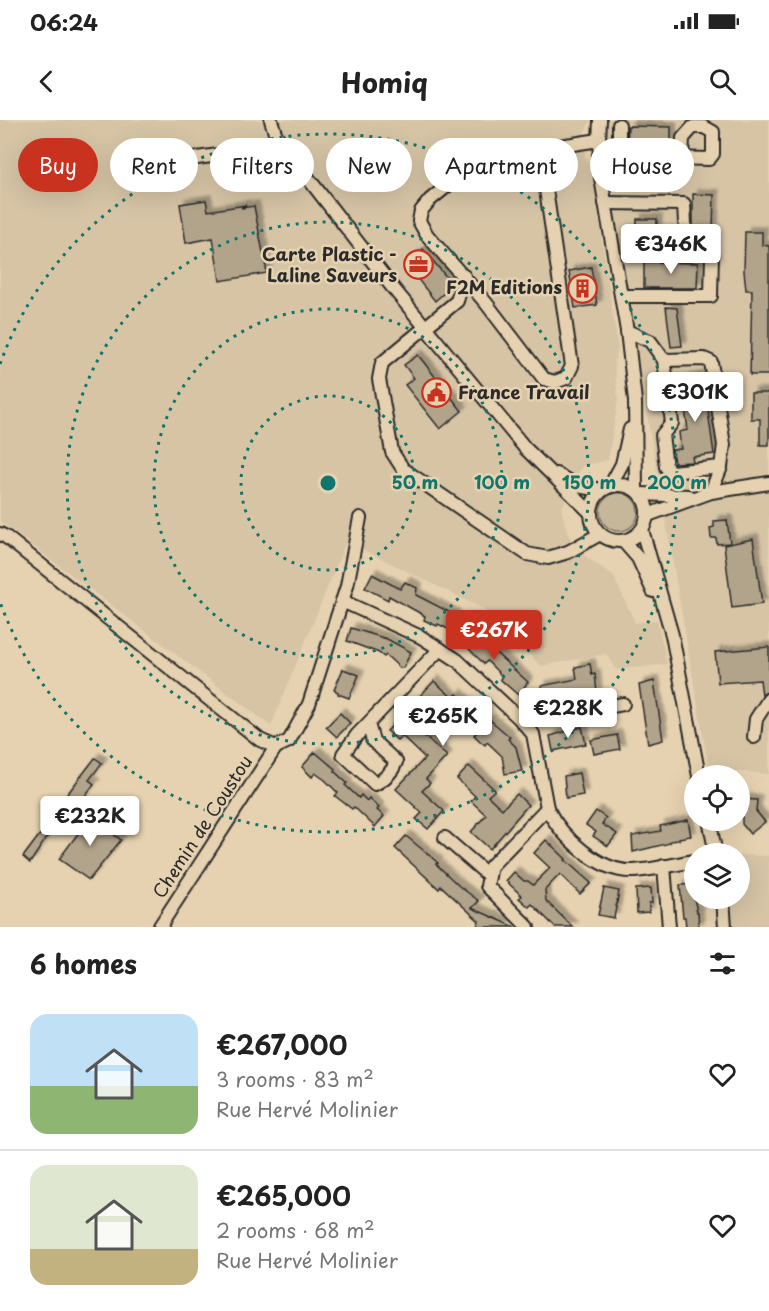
<!DOCTYPE html>
<html lang="en">
<head>
<meta charset="utf-8">
<style>
	body { margin:0; font-family:"Playpen Sans",sans-serif; background:#f2f2f2; color:#222; height:100vh; display:flex; flex-direction:column; font-size:22px; white-space:nowrap }
	* { box-sizing:border-box; margin:0 }
	p { font-size:20px; color:#767676 }
	.icon { flex:none; width:33px; height:33px; fill:none; stroke:currentColor; stroke-width:2; stroke-linecap:round; stroke-linejoin:round }
	.map { position:relative; height:807px; overflow:hidden }
	.drawer { display:flex; flex-direction:column; background:#fff; flex:1 }
	.drawer>* { flex:none }
	.hud { position:absolute; left:18px; top:18px; width:734px; height:54px; display:flex; gap:12px }
	.tools { position:absolute; left:684px; top:645px; display:grid; gap:12px }
	.tools a { display:grid; place-items:center; width:66px; height:66px; border-radius:50%; background:#fff; box-shadow:0 6px 24px #0002; font-size:30px }
	.price { position:absolute; translate:-50% -51px; padding:0 14px; border-radius:6px; background:#fff; color:#222; font-size:20px; line-height:39px; filter:drop-shadow(0 2px 3px #0008) }
	.price::after { content:''; position:absolute; left:50%; top:36px; width:18px; height:14px; margin-left:-9px; background:inherit; clip-path:polygon(0 0,100% 0,50% 100%) }
	.price.active { background:#c8321e; color:#fff }
	ul { padding:0; list-style:none }
	li { display:flex; align-items:center; gap:18px; height:150px; padding:0 30px }
	li+li { border-top:2px solid #e0e0e0 }
	li span { display:grid; place-items:center; flex:none; width:168px; height:120px; border-radius:18px; color:#555 }
	li>.icon { margin-inline-start:auto }
	span .icon { width:72px; height:72px; fill:#fffc; stroke-width:1 }
	li b { font-size:26px }
	h2 { display:flex; justify-content:space-between; align-items:center; height:72px; padding:0 30px; font-size:26px }
	.chip { padding:0 21px; border-radius:27px; background:#fff; box-shadow:0 6px 24px #0002; font-size:21px; line-height:54px }
	.chip.active { background:#c8321e; color:#fff }
	.status { display:flex; justify-content:space-between; align-items:center; height:42px; padding:0 30px; background:#fff; direction:ltr }
	.status svg { height:16px; fill:currentColor }
	header { display:flex; justify-content:space-between; align-items:center; height:78px; padding:0 30px; background:#fff; font-size:27px; font-weight:700 }
	.map>svg:first-child { display:block }
	.built { fill:#d6c4a5 }
	.green { fill:#c7b79a; stroke:#797162; stroke-width:1.5 }
	.building { fill:#b2a48b; stroke:#2b2b2b; stroke-width:1.5; filter:url(#shadow) }
	.lines { fill:none; stroke-linecap:round; stroke-linejoin:round }
	.minor-casing { stroke:#2b2b2b; stroke-width:16 }
	.minor { stroke:#e6d2b0; stroke-width:12 }
	.ring { fill:none; stroke:#0f766e; stroke-width:3; stroke-dasharray:3 6 }
	.labels { text-anchor:middle; stroke-width:5; stroke-linejoin:round; paint-order:stroke }
	.poi-label { font-size:18px; font-weight:bold; fill:#2b2b2b; stroke:#e6d2b0; text-anchor:end }
	.street-label { font-size:18px; fill:#2b2b2b; stroke:#e6d2b0 }
	.centre { fill:#0f766e; stroke:#e6d2b0; stroke-width:3 }
	.ring-label { font-size:18px; text-anchor:middle; font-weight:bold; fill:#0f766e; stroke:#e6d2b0; stroke-width:5; stroke-linejoin:round; paint-order:stroke }
</style>
</head>
<body>
<div class="status"><b>06:24</b><svg viewBox="0 0 49 12"><path d="M0 12V9h3v3zM5 12V6h3v6zM10 12V3h3v9zM15 12V0h3v12zM26 1h20v11H26zM47 4h2v5h-2z"/></svg></div>
<header><svg class="icon" aria-label="back" viewBox="0 0 24 24"><path d="M15 5l-7 7 7 7"/></svg>Homiq<svg class="icon" aria-label="search" viewBox="0 0 24 24"><circle cx="10" cy="10" r="6"/><path d="M15 15l6 6"/></svg></header>
<div class="map">
<svg width="769" height="807" viewBox="0 0 769 807">
	<defs>
		<filter id="shadow"><feDropShadow dx="5" dy="-5" stdDeviation="1.5" flood-color="#0004"/></filter>
	</defs>
	<rect width="100%" height="100%" fill="#e6d2b0"/>
	<filter id="ink" filterUnits="userSpaceOnUse"><feTurbulence type="fractalNoise" baseFrequency=".0167" numOctaves="2"/><feDisplacementMap in="SourceGraphic" scale="12" xChannelSelector="R" yChannelSelector="G"/><feConvolveMatrix kernelMatrix="1 2 1 2 8 2 1 2 1" color-interpolation-filters="sRGB"/></filter>
	<g filter="url(#ink)">
		<g class="built">
			<path d="M 0,0 L 591,0 L 584,13 L 585,38 L 591,43 L 618,229 L 614,241 L 618,280 L 608,340 L 582,346 L 561,390 L 570,418 L 586,437 L 613,455 L 635,503 L 657,500 L 667,544 L 616,550 L 606,534 L 541,546 L 483,489 L 362,429 L 348,417 L 271,606 L 0,401 Z"/>
			<path d="M 604,0 L 769,0 L 769,654 L 709,649 L 604,49 Z"/>
			<path d="M 740,735 L 769,736 L 769,807 L 729,807 L 729,779 L 740,778 Z"/>
		</g>
		<circle class="green" cx="619" cy="392" r="19"/>
		<g class="building">
			<path d="M 628,6 L 671,7 L 671,30 L 627,29 Z"/>
			<path d="M 693,74 L 714,75 L 713,110 L 693,109 Z"/>
			<path d="M 206,80 L 208,91 L 246,85 L 241,88 L 254,86 L 267,153 L 220,161 L 213,118 L 186,123 L 180,84 Z"/>
			<path d="M 637,99 L 657,99 L 656,122 L 636,121 Z"/>
			<path d="M 745,112 L 762,112 L 762,125 L 769,126 L 769,255 L 750,255 L 752,170 L 746,170 L 744,151 Z"/>
			<path d="M 423,129 L 453,165 L 435,181 L 405,143 Z"/>
			<path d="M 644,142 L 698,143 L 697,168 L 644,168 Z"/>
			<path d="M 591,147 L 597,185 L 575,188 L 569,151 Z"/>
			<path d="M 666,187 L 677,188 L 682,226 L 671,227 Z"/>
			<path d="M 418,235 L 462,291 L 440,309 L 405,265 L 414,258 L 404,245 Z"/>
			<path d="M 703,256 L 714,334 L 692,337 L 693,342 L 674,343 L 672,330 L 681,329 L 679,312 L 688,310 L 681,260 Z"/>
			<path d="M 751,273 L 769,273 L 769,325 L 760,325 L 760,299 L 751,299 Z"/>
			<path d="M 727,400 L 730,423 L 717,424 L 716,418 L 711,418 L 710,408 L 714,407 L 714,401 Z"/>
			<path d="M 753,419 L 762,484 L 732,488 L 724,425 Z"/>
			<path d="M 372,454 L 400,469 L 405,462 L 417,468 L 416,475 L 455,495 L 448,509 L 438,504 L 437,506 L 424,500 L 425,496 L 389,476 L 388,480 L 365,468 Z"/>
			<path d="M 466,506 L 528,562 L 518,575 L 500,559 L 502,556 L 487,541 L 484,544 L 467,527 L 469,524 L 464,520 L 466,518 L 459,514 Z"/>
			<path d="M 351,508 L 387,519 L 411,532 L 403,548 L 400,548 L 386,535 L 384,537 L 379,533 L 347,521 Z"/>
			<path d="M 769,527 L 769,571 L 762,575 L 760,560 L 718,563 L 715,532 Z"/>
			<path d="M 590,544 L 592,555 L 595,554 L 597,573 L 544,582 L 541,566 L 577,559 L 575,547 Z"/>
			<path d="M 343,549 L 359,555 L 349,578 L 338,574 L 338,572 L 334,570 Z"/>
			<path d="M 434,561 L 453,578 L 457,574 L 486,603 L 489,599 L 510,617 L 508,619 L 516,627 L 522,651 L 505,654 L 502,636 L 487,622 L 485,625 L 480,621 L 474,615 L 478,611 L 439,578 L 424,593 L 433,601 L 422,614 L 447,636 L 426,659 L 430,663 L 422,671 L 444,691 L 428,709 L 416,699 L 422,693 L 396,669 L 425,638 L 402,616 L 397,620 L 387,611 Z"/>
			<path d="M 654,561 L 663,620 L 648,624 L 639,565 Z"/>
			<path d="M 340,593 L 350,603 L 337,617 L 326,607 Z"/>
			<path d="M 582,607 L 586,624 L 553,631 L 550,616 Z"/>
			<path d="M 617,615 L 620,629 L 594,634 L 591,620 Z"/>
			<path d="M 315,632 L 335,649 L 334,651 L 347,663 L 345,665 L 359,678 L 361,675 L 367,681 L 369,678 L 379,688 L 377,690 L 384,696 L 375,707 L 354,687 L 352,689 L 335,676 L 338,673 L 325,660 L 315,653 L 312,657 L 302,647 Z"/>
			<path d="M 95,638 L 102,643 L 89,660 L 94,664 L 74,691 L 62,681 Z"/>
			<path d="M 469,646 L 495,670 L 488,676 L 502,689 L 517,674 L 528,685 L 490,729 L 471,712 L 486,695 L 471,681 L 475,676 L 457,659 Z"/>
			<path d="M 579,653 L 583,675 L 566,678 L 564,656 Z"/>
			<path d="M 742,679 L 757,680 L 756,691 L 765,702 L 750,714 L 742,704 Z"/>
			<path d="M 97,688 L 106,694 L 99,703 L 121,720 L 89,760 L 59,739 Z"/>
			<path d="M 596,691 L 606,698 L 602,704 L 617,714 L 608,726 L 593,716 L 596,712 L 586,705 Z"/>
			<path d="M 688,700 L 691,716 L 679,718 L 679,720 L 670,721 L 670,723 L 633,732 L 632,716 L 661,711 L 660,706 Z"/>
			<path d="M 41,713 L 47,717 L 30,743 L 23,737 Z"/>
			<path d="M 406,716 L 429,735 L 438,743 L 436,744 L 459,766 L 479,781 L 472,788 L 515,807 L 477,807 L 479,801 L 441,766 L 439,769 L 395,728 Z"/>
			<path d="M 546,720 L 566,739 L 565,740 L 591,763 L 580,774 L 560,754 L 545,770 L 546,781 L 573,807 L 555,807 L 532,784 L 529,787 L 519,778 L 522,776 L 506,761 L 514,752 L 524,761 L 528,761 L 533,765 L 550,748 L 534,733 Z"/>
			<path d="M 694,764 L 694,778 L 697,792 L 698,792 L 699,807 L 686,807 L 685,797 L 683,797 L 680,765 Z"/>
			<path d="M 604,768 L 619,771 L 614,798 L 598,795 Z"/>
			<path d="M 651,768 L 652,783 L 649,783 L 649,792 L 637,793 L 636,769 Z"/>
		</g>
		<g class="lines">
			<defs>
				<g id="minor">
					<path d="M 271,0 L 275,13 L 281,23 L 393,168 L 525,328 L 591,393"/>
					<path d="M 600,0 L 599,20 L 601,58 L 627,211 L 635,281 L 636,369"/>
					<path d="M 540,29 L 572,246 L 566,258 L 555,262 L 544,259 L 486,183 L 427,115 L 419,101 L 421,91 L 430,80 L 482,37 L 495,33 L 531,28 L 540,29 L 599,20"/>
					<path d="M 599,36 L 709,39 L 713,34 L 713,12 L 704,7 L 693,7 L 683,18 L 682,39"/>
					<path d="M 619,37 L 619,5"/>
					<path d="M 197,38 L 254,30 L 281,23"/>
					<path d="M 605,83 L 684,84 L 685,103"/>
					<path d="M 464,156 L 457,181 L 382,243 L 379,259 L 392,332 L 403,349 L 527,434 L 548,438 L 568,432 L 600,414"/>
					<path d="M 622,176 L 711,176 L 712,135"/>
					<path d="M 627,211 L 650,221 L 664,240 L 672,303 L 662,315 L 666,347 L 671,352 L 721,347"/>
					<path d="M 664,240 L 704,239 L 711,242 L 724,325 L 721,347 L 711,372"/>
					<path d="M 556,354 L 577,366 L 602,370"/>
					<circle cx="619" cy="393" r="28"/>
					<path d="M 610,366 L 622,344 L 630,309"/>
					<path d="M 641,374 L 689,376"/>
					<path d="M 648,395 L 711,372 L 769,363"/>
					<path d="M 642,410 L 672,515 L 699,656"/>
					<path d="M 0,414 L 6,417 L 260,620 L 276,627 L 289,621 L 309,584 L 347,466 L 360,398"/>
					<path d="M 623,421 L 638,438 L 653,471"/>
					<path d="M 342,481 L 421,517 L 440,529 L 457,540 L 519,598 L 533,614 L 547,688 C 561,717 600,753 634,751 C 654,750 675,744 694,741"/>
					<path d="M 522,602 L 623,584"/>
					<path d="M 368,604 L 373,621 L 396,642 C 392,653 385,659 375,664 L 343,634 L 357,615 L 440,529"/>
					<path d="M 754,617 L 756,599 L 769,579"/>
					<path d="M 709,700 L 716,734"/>
					<path d="M 445,718 L 489,756"/>
					<path d="M 664,746 L 669,807"/>
					<path d="M 723,778 L 725,807"/>
					<path d="M 162,807 L 160,806 L 276,627"/>
					<path d="M 528,807 L 487,766 L 491,746 L 547,688"/>
				</g>
			</defs>
			<use href="#minor" class="minor-casing"/>
			<use href="#minor" class="minor"/>
		</g>
	</g>
	<g class="ring">
		<circle cx="328" cy="363" r="87"/>
		<circle cx="328" cy="363" r="174"/>
		<circle cx="328" cy="363" r="261"/>
		<path d="M0 244A349 349 0 1 1 0 482"/>
	</g>
	<defs>
		<symbol id="office-ring" viewBox="-11 -11 22 22"><circle r="9.5" fill="#e6d2b0" stroke="#c8321e" stroke-width="1.5"/><path d="M-6-3h4V-5.5h4V-3h4V5H-6ZM-1-4.5V-3h2v-1.5ZM-6 0V1H6V0Z" fill="#c8321e"/></symbol>
		<symbol id="building-ring" viewBox="-11 -11 22 22"><circle r="9.5" fill="#e6d2b0" stroke="#c8321e" stroke-width="1.5"/><path d="M-4-6H4V6H1V3H-1V6H-4ZM-2.5-4.3h1.7v1.8h-1.7ZM.8-4.3h1.7v1.8H.8ZM-2.5-1h1.7V.8h-1.7ZM.8-1h1.7V.8H.8Z" fill="#c8321e"/></symbol>
		<symbol id="civic-ring" viewBox="-11 -11 22 22"><circle r="9.5" fill="#e6d2b0" stroke="#c8321e" stroke-width="1.5"/><path d="M-.6-6.5H3V-4.5H.6V-3L4-1V1h2V6H-6V1h2V-1L-.6-3ZM-1.2 2.5V6h2.4V2.5Z" fill="#c8321e"/></symbol>
	</defs>
	<g fill-rule="evenodd">
		<use href="#office-ring" x="402" y="128" width="33" height="33"/>
		<use href="#building-ring" x="566" y="152" width="33" height="33"/>
		<use href="#civic-ring" x="420" y="256" width="33" height="33"/>
	</g>
	<g class="labels">
		<g class="poi-label">
			<text x="397" y="141">Carte Plastic -<tspan x="397" dy="21">Laline Saveurs</tspan></text>
			<text x="562" y="174">F2M Editions</text>
			<text x="458" y="279" text-anchor="start">France Travail</text>
		</g>
		<g class="street-label">
			<text transform="translate(203 707) rotate(-57)" y="6">Chemin de Coustou</text>
		</g>
	</g>
	<circle cx="328" cy="363" r="9" class="centre"/>
	<g class="ring-label">
		<text x="415" y="369">50 m</text>
		<text x="502" y="369">100 m</text>
		<text x="589" y="369">150 m</text>
		<text x="677" y="369">200 m</text>
	</g>
</svg>
<div class="tools">
<a><svg class="icon" aria-label="locate" viewBox="0 0 24 24"><circle cx="12" cy="12" r="6"/><path d="M12 2v4M12 18v4M2 12h4M18 12h4"/></svg></a>
<a><svg class="icon" aria-label="layers" viewBox="0 0 24 24"><path d="M12 4l9 5-9 5-9-5zM3 14l9 5 9-5"/></svg></a>
</div>
<b class="price" style="left:671px;top:155px">€346K</b>
<b class="price" style="left:695px;top:303px">€301K</b>
<b class="price active" style="left:494px;top:541px">€267K</b>
<b class="price" style="left:568px;top:619px">€228K</b>
<b class="price" style="left:443px;top:627px">€265K</b>
<b class="price" style="left:90px;top:727px">€232K</b>
<div class="hud">
<a class="chip active">Buy</a>
<a class="chip">Rent</a>
<a class="chip">Filters</a>
<a class="chip">New</a>
<a class="chip">Apartment</a>
<a class="chip">House</a>
</div>
</div>
<section class="drawer">
<h2>6 homes<svg class="icon" aria-label="filters" viewBox="0 0 24 24"><path d="M4 7h16M4 17h16"/><circle cx="9" cy="7" r="2"/><circle cx="15" cy="17" r="2"/></svg></h2>
<ul>
<li><span style="background:linear-gradient(#bfe0f5 60%,#8fb573 0)"><svg class="icon" aria-label="home" viewBox="0 0 24 24"><path d="M3 11l9-7 9 7M6 9v11h12V9"/></svg></span><div><b>€267,000</b><p>3 rooms · 83 m²</p><p>Rue Hervé Molinier</p></div><svg class="icon" aria-label="heart" viewBox="0 0 24 24"><path d="M12 20l-8-8c-3-5 5-10 8-4 3-6 11-1 8 4z"/></svg></li>
<li><span style="background:linear-gradient(#dfe7d0 70%,#c2b280 0)"><svg class="icon" aria-label="home" viewBox="0 0 24 24"><path d="M3 11l9-7 9 7M6 9v11h12V9"/></svg></span><div><b>€265,000</b><p>2 rooms · 68 m²</p><p>Rue Hervé Molinier</p></div><svg class="icon" aria-label="heart" viewBox="0 0 24 24"><path d="M12 20l-8-8c-3-5 5-10 8-4 3-6 11-1 8 4z"/></svg></li>
</ul>
</section>
</body>
</html>
